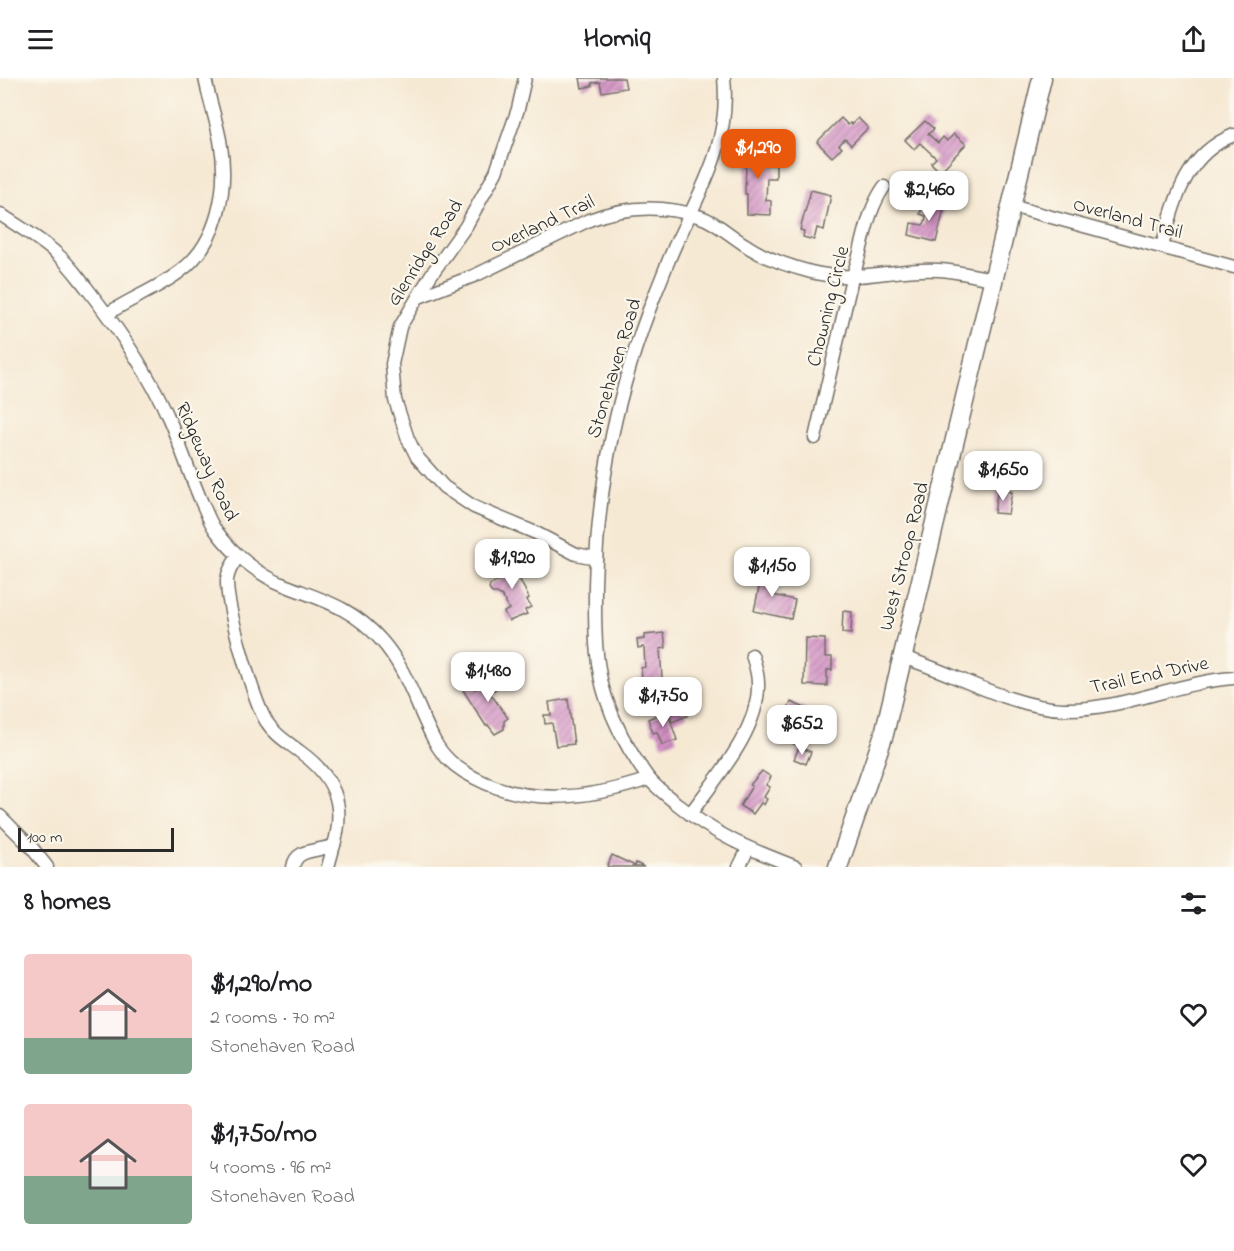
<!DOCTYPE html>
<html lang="en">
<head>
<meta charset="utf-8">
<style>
	body { margin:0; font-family:"Indie Flower",sans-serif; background:#f2f2f2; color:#202124; height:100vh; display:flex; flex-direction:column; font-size:22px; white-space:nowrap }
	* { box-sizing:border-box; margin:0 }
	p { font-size:20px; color:#757577 }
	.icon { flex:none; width:33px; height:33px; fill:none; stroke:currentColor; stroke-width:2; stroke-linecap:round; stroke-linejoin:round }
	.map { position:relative; height:789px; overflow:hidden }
	.sheet { display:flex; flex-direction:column; background:#fff; flex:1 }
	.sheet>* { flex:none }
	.scale { position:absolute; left:18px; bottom:15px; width:156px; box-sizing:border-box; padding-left:6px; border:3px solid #2b2b2b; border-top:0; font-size:16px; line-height:21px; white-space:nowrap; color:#2b2b2b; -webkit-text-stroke:4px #fbf7ec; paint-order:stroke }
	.price { position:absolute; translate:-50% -51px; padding:0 14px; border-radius:12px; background:#fff; color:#222; font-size:20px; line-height:39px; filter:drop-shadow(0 2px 3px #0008) }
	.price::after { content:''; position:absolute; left:50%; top:36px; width:18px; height:14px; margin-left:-9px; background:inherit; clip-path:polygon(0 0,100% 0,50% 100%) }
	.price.active { background:#ea580c; color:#fff }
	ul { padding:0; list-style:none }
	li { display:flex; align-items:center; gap:18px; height:150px; padding:0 24px }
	li span { display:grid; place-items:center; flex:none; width:168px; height:120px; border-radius:6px; color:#555 }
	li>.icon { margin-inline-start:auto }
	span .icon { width:72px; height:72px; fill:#fffc; stroke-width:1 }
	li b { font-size:26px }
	h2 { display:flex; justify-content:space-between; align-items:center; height:72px; padding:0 24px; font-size:26px }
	header { display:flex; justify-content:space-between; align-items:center; height:78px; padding:0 24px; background:#fff; font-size:27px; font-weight:800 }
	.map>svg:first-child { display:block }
	.building { fill:url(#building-hatch) }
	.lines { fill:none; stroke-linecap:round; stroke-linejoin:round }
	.minor-casing { stroke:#726e66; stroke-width:15 }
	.secondary-casing { stroke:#726e66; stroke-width:21 }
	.minor { stroke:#fff; stroke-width:12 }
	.secondary { stroke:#fff; stroke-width:18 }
	.labels { text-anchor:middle; stroke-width:4.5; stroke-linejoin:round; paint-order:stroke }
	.street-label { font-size:20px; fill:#2b2b2b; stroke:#fbf7ec }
</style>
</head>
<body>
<header><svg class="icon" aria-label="menu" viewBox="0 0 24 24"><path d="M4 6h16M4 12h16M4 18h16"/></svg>Homiq<svg class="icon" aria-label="share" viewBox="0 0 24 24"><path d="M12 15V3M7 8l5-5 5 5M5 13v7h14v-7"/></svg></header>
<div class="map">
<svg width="1234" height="789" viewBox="0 0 1234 789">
	<defs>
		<pattern id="building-hatch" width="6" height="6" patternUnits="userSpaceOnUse" patternTransform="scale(1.5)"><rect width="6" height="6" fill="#d391c5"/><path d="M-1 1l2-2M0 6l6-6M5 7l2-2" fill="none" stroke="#ab77a0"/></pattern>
	</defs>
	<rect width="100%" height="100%" fill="#fbf7ec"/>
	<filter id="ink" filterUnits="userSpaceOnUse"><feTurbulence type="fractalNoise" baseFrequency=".0167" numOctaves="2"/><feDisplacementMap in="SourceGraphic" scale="12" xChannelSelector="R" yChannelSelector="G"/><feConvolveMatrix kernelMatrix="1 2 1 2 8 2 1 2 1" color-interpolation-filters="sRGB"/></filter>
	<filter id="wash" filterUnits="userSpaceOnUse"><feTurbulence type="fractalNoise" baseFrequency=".008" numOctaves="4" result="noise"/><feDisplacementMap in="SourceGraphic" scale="24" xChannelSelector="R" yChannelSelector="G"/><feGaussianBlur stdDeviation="1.35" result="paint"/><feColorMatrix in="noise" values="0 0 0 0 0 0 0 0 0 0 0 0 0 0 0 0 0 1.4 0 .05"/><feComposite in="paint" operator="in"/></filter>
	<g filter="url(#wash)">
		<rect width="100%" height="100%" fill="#f6e9d4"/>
		<g id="blocks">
			<g class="building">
				<path d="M 580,0 L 624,0 L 626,10 L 602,14 L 600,4 L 592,5 L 592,8 L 582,10 Z"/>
				<path d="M 841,40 L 848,47 L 850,45 L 852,46 L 858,40 L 868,50 L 851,67 L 845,61 L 839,67 L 842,70 L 832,79 L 817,64 Z"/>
				<path d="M 925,43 L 934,51 L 928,56 L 938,65 L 943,59 L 947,63 L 954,56 L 966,66 L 940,94 L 931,85 L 936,80 L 920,65 L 914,71 L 905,62 Z"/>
				<path d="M 747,66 L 767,66 L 766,87 L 776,87 L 776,100 L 767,100 L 766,122 L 771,123 L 771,137 L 747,136 L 747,116 L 745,116 L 746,86 L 748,86 Z"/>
				<path d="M 811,112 L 831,117 L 824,152 L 817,150 L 814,162 L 803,159 L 804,153 L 800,152 Z"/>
				<path d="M 924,122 L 945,127 L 936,164 L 909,157 L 911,145 L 923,147 L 925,144 L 926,138 L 920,136 Z"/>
				<path d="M 998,410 L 1012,414 L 1008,436 L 994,435 Z"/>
				<path d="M 519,480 L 526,494 L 518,498 L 529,520 L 527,522 L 531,529 L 525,532 L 527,536 L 509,543 L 504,534 L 509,531 L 502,518 L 497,515 L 492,515 L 489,511 L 490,507 L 501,501 L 498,496 L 503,493 L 501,490 Z"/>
				<path d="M 763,491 L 778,494 L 773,517 L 795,522 L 791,541 L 754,533 Z"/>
				<path d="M 843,533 L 852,534 L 851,556 L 842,555 Z"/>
				<path d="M 664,555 L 666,570 L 660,571 L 662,600 L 642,602 L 641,590 L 645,589 L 644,569 L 638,570 L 637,562 L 644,561 L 644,557 Z"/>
				<path d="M 805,560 L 825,561 L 825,579 L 832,579 L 832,592 L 827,592 L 827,608 L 804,607 Z"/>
				<path d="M 498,595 L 505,604 L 490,615 L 508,640 L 504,643 L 504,651 L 495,656 L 488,647 L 486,648 L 463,612 L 471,607 L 475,611 L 493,596 L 494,598 Z"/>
				<path d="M 568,621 L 574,666 L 556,668 L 552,645 L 545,646 L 544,637 L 551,637 L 549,624 Z"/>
				<path d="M 791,624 L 821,637 L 810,663 L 800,659 L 797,667 L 780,660 L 784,650 L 780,648 Z"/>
				<path d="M 682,625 L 687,638 L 672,644 L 667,631 Z"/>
				<path d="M 667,633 L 677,662 L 662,667 L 657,654 L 653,655 L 648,641 Z"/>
				<path d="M 799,669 L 811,674 L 806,686 L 794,681 Z"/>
				<path d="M 762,693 L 771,699 L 766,707 L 770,709 L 764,719 L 767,721 L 764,727 L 761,725 L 753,736 L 740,728 L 752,708 L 750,707 Z"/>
				<path d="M 612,777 L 635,788 L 636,785 L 644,789 L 607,789 Z"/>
			</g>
		</g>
	</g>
	<g filter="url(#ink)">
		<use href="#blocks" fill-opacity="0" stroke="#726e66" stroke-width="1.5"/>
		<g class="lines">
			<defs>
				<g id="minor">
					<path d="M 525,0 L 518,31 L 496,94 L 466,148 L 431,197 L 400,249 L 392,286 L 395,322 L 408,361 L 417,379 L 444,409 L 474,429 L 536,455 L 576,476 L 596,480"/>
					<path d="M 724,0 C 730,60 706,103 681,155 C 671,174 664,195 656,214 C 617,312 598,402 595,507 C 595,545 594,585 606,620 C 615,648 632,678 649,701 C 657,710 667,718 676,725 C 716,758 749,771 796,789"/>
					<path d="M 1011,128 L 1234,189"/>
					<path d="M 0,136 C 19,149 41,161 58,177 C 69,186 77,198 86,209 C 117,249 149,294 169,341 C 181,369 190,397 202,425 C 207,435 210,446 217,454 C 233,476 259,497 284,507 C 322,522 352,529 381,562 C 407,591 416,628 434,662 C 443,680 457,691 475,700 C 529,729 593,720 649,701"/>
					<path d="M 1162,168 C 1175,123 1185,76 1234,57"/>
					<path d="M 419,219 L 476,197 L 589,142 C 626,128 664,127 701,139 C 716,144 731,158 744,166 C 764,180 788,188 811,194 C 858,206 894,189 939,192 C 957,193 975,198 993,201"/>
					<path d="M 107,236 C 130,221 156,211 178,195 C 219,166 229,109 220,62 C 216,41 209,21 205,0"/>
					<path d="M 815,360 L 852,200 C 864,169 865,136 884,109"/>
					<path d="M 239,478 C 233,485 228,493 227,502 C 226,527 253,621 266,643 C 274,656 287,664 299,673 C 334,698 346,726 334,767"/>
					<path d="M 902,579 C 952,594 1010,629 1063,631 C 1122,633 1176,604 1234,600"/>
					<path d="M 690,736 C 716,700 760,651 758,605 C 758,595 755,586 752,577"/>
					<path d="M 0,738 L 32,770 L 47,789"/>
					<path d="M 293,789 C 296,769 320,774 334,767 L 328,789"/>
					<path d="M 739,789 L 748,771"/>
				</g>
				<path id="secondary" d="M 838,789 L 884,656 L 1042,0"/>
			</defs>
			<use href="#minor" class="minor-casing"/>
			<use href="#secondary" class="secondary-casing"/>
			<use href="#minor" class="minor"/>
			<use href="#secondary" class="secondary"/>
		</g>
	</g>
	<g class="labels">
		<g class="street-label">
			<text transform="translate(1128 139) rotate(15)" y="7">Overland Trail</text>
			<text transform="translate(542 145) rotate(-25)" y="7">Overland Trail</text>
			<text transform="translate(424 174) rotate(-57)" y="7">Glenridge Road</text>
			<text transform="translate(827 228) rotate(-76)" y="7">Chowning Circle</text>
			<text transform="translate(613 290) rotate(-73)" y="7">Stonehaven Road</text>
			<text transform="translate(208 383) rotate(66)" y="7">Ridgeway Road</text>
			<text transform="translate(903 478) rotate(-76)" y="7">West Stroop Road</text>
			<text transform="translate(1149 596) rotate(-12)" y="7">Trail End Drive</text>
		</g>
	</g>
</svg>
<div class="scale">100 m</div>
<b class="price active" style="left:758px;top:102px">$1,290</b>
<b class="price" style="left:929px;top:144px">$2,460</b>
<b class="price" style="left:1003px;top:424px">$1,650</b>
<b class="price" style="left:512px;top:512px">$1,920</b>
<b class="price" style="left:772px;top:520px">$1,150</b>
<b class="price" style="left:488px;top:625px">$1,480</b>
<b class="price" style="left:663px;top:650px">$1,750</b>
<b class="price" style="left:802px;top:678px">$652</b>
</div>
<section class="sheet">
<h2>8 homes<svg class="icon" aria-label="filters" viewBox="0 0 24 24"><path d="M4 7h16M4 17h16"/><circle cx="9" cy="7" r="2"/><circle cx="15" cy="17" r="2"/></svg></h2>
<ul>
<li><span style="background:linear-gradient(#f6c9c9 70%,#7fa58c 0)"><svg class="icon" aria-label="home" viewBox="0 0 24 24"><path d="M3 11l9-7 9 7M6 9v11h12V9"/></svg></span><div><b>$1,290/mo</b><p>2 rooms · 70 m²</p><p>Stonehaven Road</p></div><svg class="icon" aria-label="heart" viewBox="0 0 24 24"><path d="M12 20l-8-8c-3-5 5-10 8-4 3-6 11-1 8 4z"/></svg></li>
<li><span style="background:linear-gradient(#f6c9c9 60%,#7fa58c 0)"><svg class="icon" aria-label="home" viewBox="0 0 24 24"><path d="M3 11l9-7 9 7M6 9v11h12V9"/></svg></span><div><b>$1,750/mo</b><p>4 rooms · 96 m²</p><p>Stonehaven Road</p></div><svg class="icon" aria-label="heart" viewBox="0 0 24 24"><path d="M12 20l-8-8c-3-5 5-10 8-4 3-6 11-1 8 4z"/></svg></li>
</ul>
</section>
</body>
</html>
